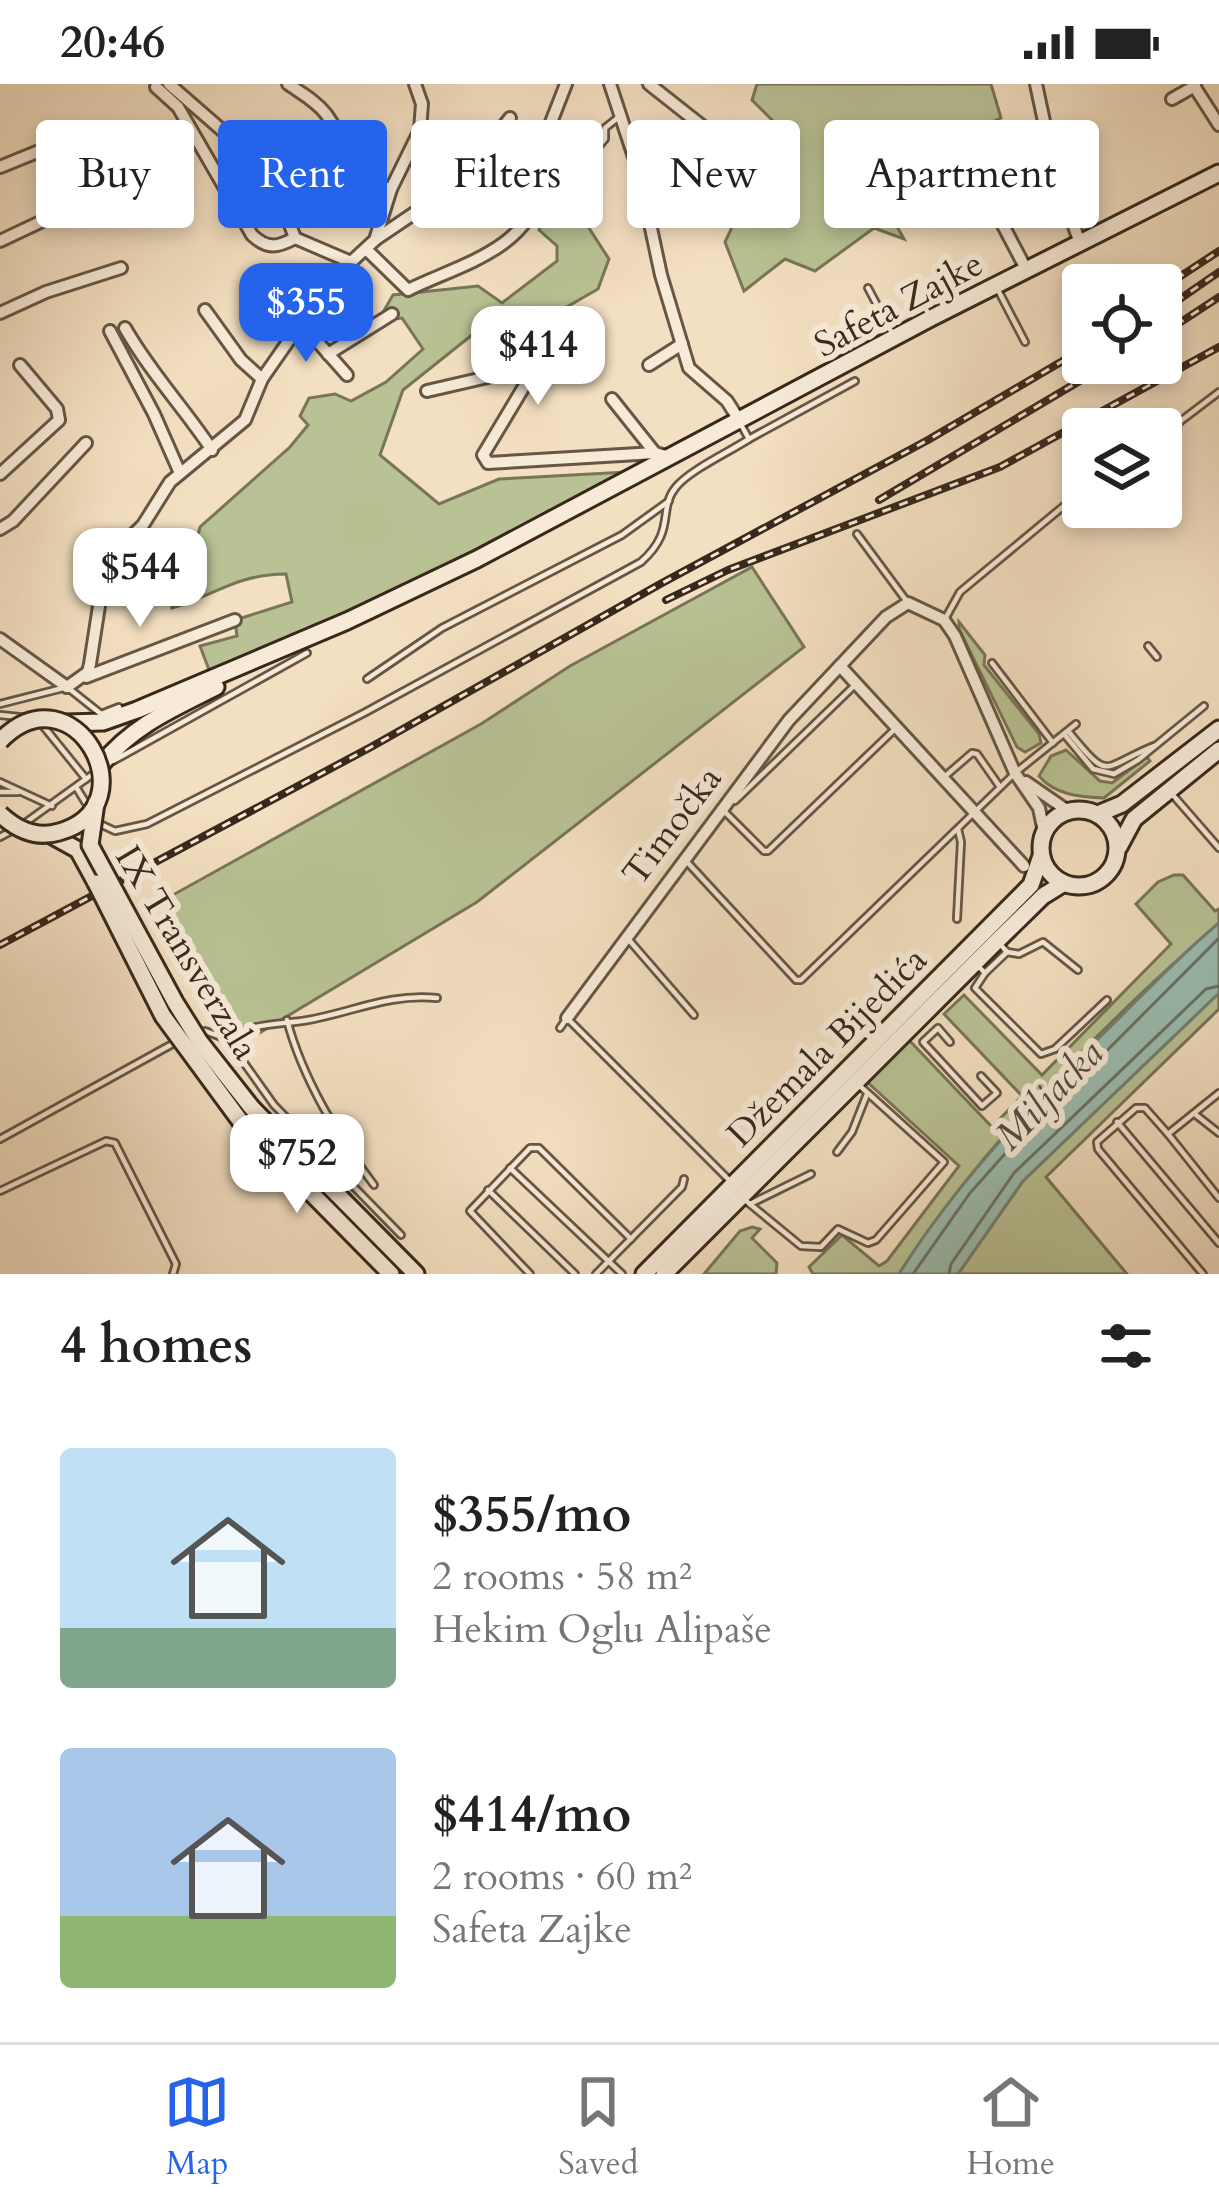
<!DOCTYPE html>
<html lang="en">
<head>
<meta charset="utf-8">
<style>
	body { margin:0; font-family:Cardo,serif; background:#f2f2f2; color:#222; height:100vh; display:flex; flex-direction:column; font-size:45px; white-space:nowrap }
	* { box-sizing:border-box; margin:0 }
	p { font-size:39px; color:#767676 }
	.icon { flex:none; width:66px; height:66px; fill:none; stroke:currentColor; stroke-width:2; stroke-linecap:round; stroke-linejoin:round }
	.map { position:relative; height:1190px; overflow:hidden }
	.side { display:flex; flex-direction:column; background:#fff; flex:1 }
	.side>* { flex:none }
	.top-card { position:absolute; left:36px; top:36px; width:1149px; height:108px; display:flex; gap:24px }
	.fabs { position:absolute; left:1062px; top:180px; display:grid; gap:24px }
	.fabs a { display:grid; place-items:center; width:120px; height:120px; border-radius:12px; background:#fff; box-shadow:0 6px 18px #0003; font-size:60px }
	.price { position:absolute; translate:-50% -102px; padding:0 27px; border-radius:24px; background:#fff; color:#222; font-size:39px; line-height:78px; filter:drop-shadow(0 3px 6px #0008) }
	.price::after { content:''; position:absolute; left:50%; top:72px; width:36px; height:27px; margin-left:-18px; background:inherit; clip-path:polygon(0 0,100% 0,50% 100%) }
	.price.on { background:#2563eb; color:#fff }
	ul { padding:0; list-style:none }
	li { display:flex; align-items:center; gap:36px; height:300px; padding:0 60px }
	li span { display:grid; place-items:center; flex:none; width:336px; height:240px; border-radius:12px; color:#555 }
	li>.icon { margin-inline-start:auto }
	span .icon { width:144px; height:144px; fill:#fffc; stroke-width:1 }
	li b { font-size:51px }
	h2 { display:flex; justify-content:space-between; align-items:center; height:144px; padding:0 60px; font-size:51px }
	.chip { padding:0 42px; border-radius:12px; background:#fff; box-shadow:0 6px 18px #0003; font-size:42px; line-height:108px }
	.chip.on { background:#2563eb; color:#fff }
	.status { display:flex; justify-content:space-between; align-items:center; height:84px; padding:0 60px; background:#fff; direction:ltr }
	.status svg { height:33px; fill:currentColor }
	.menu { display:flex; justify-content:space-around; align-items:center; height:168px; border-top:3px solid #e0e0e0; background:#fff; font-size:33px; color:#767676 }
	.menu a { display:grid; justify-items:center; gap:6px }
	.menu .on { color:#2563eb }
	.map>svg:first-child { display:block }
	.green { fill:#b9c294; stroke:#787558; stroke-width:3 }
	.water { fill:#9bbdb0; stroke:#738175; stroke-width:3 }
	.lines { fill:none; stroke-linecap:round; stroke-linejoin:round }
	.shore { stroke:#6a7266; stroke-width:3 }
	.lane-casing { stroke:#675645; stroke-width:10 }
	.street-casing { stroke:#675645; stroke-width:16 }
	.secondary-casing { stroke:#38281c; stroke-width:21 }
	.lane { stroke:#f7ead7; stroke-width:4.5 }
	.street { stroke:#f7ead7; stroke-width:10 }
	.secondary { stroke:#f7ead7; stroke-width:15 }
	.rail-casing { stroke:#38281c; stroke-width:8 }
	.rail { stroke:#f7ead7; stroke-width:3; stroke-dasharray:9; stroke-linecap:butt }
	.secondary-bridge-casing { stroke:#38281c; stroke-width:21; stroke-linecap:butt }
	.secondary-bridge { stroke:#f7ead7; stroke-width:15 }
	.labels { text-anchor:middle; stroke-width:12; stroke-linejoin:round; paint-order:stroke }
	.street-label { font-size:36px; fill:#38281c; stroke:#f7ead7 }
	.water-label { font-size:39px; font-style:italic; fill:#514d41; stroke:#f7ead7 }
</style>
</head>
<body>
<div class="status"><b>20:46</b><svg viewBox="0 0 49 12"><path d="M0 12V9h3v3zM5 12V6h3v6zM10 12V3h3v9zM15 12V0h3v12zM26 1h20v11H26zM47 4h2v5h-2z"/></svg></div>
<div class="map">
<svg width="1219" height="1190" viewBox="0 0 1219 1190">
	<rect width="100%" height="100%" fill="#f3dfc1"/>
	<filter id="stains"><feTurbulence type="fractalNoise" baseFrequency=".00167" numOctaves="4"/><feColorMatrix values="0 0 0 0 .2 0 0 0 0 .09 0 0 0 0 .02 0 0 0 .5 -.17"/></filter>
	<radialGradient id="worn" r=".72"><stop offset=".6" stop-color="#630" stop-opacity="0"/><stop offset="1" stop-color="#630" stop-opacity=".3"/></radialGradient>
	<g class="green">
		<path d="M 757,0 L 991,0 L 1001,34 L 869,93 L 904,155 L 874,144 L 815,187 L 785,175 L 744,207 L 725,158 L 779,43 L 752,16 Z"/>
		<path d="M 561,101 L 609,175 L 598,205 L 563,225 L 482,243 L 403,306 L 380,371 L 439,420 L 499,395 L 627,388 L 379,515 L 211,591 L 200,562 L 237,552 L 235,536 L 292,518 L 286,490 C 233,491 217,511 172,524 L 168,485 L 193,470 L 200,443 L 290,363 L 308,341 L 300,332 L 309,314 L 335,310 L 351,317 L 386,298 L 423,265 L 402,234 L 378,237 L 393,211 L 478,202 L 502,219 L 557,177 L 557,162 L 539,146 Z"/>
		<path d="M 752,483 L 804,563 L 477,818 L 236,963 L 162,817 L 481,640 L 570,582 Z"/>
		<path d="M 959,538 L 985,571 L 984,581 L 1039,650 L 1041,659 L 1025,668 L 1017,663 L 959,545 Z"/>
		<path d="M 1066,666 L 1100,697 L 1112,699 L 1147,673 L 1150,677 L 1104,714 C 1080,713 1055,711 1039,692 L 1051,672 Z"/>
		<path d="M 1174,791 L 1183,791 L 1215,827 L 1219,825 L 1219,839 C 1105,939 980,1062 899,1190 L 813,1190 L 809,1183 L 842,1151 L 879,1182 L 887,1177 L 959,1082 L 865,996 L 907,954 L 992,1043 L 1022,1012 L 944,930 L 964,911 L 1042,991 L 1171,860 L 1136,820 L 1158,798 Z"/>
		<path d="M 1219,909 L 1219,925 L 1046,1093 L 1127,1190 L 958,1190 L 1023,1097 Z"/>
		<path d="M 752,1143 L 760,1145 L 752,1154 L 777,1179 L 776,1190 L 704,1190 L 740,1147 Z"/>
	</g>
	<path class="water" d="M 1219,839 L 1219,909 L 1023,1097 L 958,1190 L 899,1190 C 956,1099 1030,1022 1107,946 C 1144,910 1179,872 1219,839 Z"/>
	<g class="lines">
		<g class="shore">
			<path d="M 913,1190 L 970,1109 L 1011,1063 L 1219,854"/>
			<path d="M 949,1190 L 951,1180 L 1014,1089 L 1206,905 L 1219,902"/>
		</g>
		<defs>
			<g id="lane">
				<path d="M 585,78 L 605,55 L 605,44 L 620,32"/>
				<path d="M 912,199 L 928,229"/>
				<path d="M 868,204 L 892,249"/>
				<path d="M 998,206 L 1025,258"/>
				<path d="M 1161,352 L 1219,308"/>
				<path d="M 749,355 L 855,297"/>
				<path d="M 857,450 L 908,519"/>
				<path d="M 945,535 L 960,508 L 1065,421 L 1083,416"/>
				<path d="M 1148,562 L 1157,573"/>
				<path d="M 992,579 L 1053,659"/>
				<path d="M 367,595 L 442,544 L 622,451 L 669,417"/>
				<path d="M 0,620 L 67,603 L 101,630 L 119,623"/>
				<path d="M 0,631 L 29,634"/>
				<path d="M 44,643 L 86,695"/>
				<path d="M 1068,647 C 1111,699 1100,684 1154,662"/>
				<path d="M 1064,650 L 1093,685 L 1114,690 L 1138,676 L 1204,622"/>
				<path d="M 113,677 L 307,569"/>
				<path d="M 943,694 L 972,669 L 977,670 L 1000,703"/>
				<path d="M 0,698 L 52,722"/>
				<path d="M 76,703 L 89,724"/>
				<path d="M 0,708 L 18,708"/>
				<path d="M 1172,710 L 1219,764"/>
				<path d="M 735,717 L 856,600"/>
				<path d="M 723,726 L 764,767 L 768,767 L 896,644"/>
				<path d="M 25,739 L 93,690"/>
				<path d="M 98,739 L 115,747 L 147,740 L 364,629 L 641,478 C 677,446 657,426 676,403 C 690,386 729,368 749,355 L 739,337"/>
				<path d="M 0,753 L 15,745"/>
				<path d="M 688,779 L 796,896 L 801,896 L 1015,689 L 1076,640"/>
				<path d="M 957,835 L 961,758 L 958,745"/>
				<path d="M 629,856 L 694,931"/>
				<path d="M 1007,868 L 1019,870 L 1043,858 L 1078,886"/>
				<path d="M 979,883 L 985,889 L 975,904 L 1041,970 L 1055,965 L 1107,916"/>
				<path d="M 985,889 L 1007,868 L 999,859"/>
				<path d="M 287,936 C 302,993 338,1054 374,1101"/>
				<path d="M 560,944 L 567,934 L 731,1098"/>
				<path d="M 197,949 L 205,947 L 227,955 L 274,1021 L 401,1151"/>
				<path d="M 227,955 C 255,938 278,941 308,936 C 353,928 390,909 437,914"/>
				<path d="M 950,958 L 938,944 L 923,958 L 982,1022 L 997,1009 L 981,992"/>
				<path d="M 1219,1009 L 1168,1050 L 1219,1114"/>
				<path d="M 1196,1031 L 1219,1049"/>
				<path d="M 1117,1038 L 1219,1159"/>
				<path d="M 1168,1050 L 1145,1024 L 1136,1024 L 1097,1058 L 1098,1065 L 1203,1190"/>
				<path d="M 0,1055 L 176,958"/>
				<path d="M 837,1068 L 852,1048 L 867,1010"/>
				<path d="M 510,1084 L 622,1190"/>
				<path d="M 488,1106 L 575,1190"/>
				<path d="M 0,1107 L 106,1057 L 115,1059 L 176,1180 L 173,1190"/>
				<path d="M 745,1116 L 801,1162 L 821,1163 L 838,1145 L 868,1159 L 876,1156 L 944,1078 L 860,1002"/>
				<path d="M 750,1120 L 811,1090"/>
				<path d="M 530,1190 L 470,1127 L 530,1064 L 539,1064 L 631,1155"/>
				<path d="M 596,1190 L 682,1103 L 684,1095"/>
			</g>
			<g id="street">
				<path d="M 169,0 L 263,82 L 273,96 L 295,154"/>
				<path d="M 288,0 C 301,9 316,17 326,30 C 354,67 331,93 391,105"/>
				<path d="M 610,0 L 639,88 L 661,191 L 689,284 L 727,317 L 739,336"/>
				<path d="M 649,0 L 725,60"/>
				<path d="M 1036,0 L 1055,89 L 1080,159"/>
				<path d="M 1194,2 L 1219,41"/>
				<path d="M 156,3 L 178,23 L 252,151 C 268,166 278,163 295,154"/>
				<path d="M 1172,15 L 1195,2"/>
				<path d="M 550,41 L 566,0"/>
				<path d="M 113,72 L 142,117"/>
				<path d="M 0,83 L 86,48"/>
				<path d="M 915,120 L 1045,45"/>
				<path d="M 994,124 L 1026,185"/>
				<path d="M 295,154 L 351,178"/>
				<path d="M 376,155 L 459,99 L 510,34"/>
				<path d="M 0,157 L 129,96"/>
				<path d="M 366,165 L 408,206 C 458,181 527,167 541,104"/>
				<path d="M 205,226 L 241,276 L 262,295"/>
				<path d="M 0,229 L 46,208 L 121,184"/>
				<path d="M 301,239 L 347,291"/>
				<path d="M 125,244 C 150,288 184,324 212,366"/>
				<path d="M 110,247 L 154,330 L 180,389"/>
				<path d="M 328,270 L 392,230"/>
				<path d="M 649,281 L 682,260"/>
				<path d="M 531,283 L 556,263"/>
				<path d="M 427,307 L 531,283 L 531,291 L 483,371 L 488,379 L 655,369 L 670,373"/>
				<path d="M 612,315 L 655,369"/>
				<path d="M 0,390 L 59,336 L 57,325 L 20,281"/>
				<path d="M 0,445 L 13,437 L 86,359"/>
				<path d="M 0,555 L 67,603"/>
				<path d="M 840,582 L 1024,782"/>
				<path d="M 86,593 L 235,536"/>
				<path d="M 67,603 L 88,588 L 90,580 L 99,522 L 98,485 L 143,441 L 170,398 L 245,336 L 262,295 L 301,239 L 351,178 L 375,156 L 391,105 L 420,46 L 422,20 L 415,0"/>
				<path d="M 1026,698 L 1068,727"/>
				<path d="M 567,934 L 789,636 L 886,533 L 908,519 L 944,536 L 955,552 L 1015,689 L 1039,724 L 1044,748"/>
			</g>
			<g id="secondary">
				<path d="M 65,639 L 103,638 L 137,626 L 347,537 L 477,475 L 931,234 L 1219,89"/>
				<path d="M 101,681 C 132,642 172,625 216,603"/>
				<circle cx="1079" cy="764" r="38"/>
				<path d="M 1098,730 L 1122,720 L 1219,645"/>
				<path d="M 51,751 L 78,766 L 96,799"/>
				<path d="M 1119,763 L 1134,735 L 1219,666"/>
				<path d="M 252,1024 L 416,1190"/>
				<path d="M 241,1038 L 391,1190"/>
				<path d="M 644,1190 L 1031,801 L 1041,772"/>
				<path d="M 664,1190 L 997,857 L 1043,812 L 1064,799"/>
			</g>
		</defs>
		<use href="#lane" class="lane-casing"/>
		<use href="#street" class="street-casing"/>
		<use href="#secondary" class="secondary-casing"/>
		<use href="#lane" class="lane"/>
		<use href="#street" class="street"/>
		<use href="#secondary" class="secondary"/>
		<defs>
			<g id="rail">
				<path d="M 1161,205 L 1219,167"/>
				<path d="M 1161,228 L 1219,188"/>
				<path d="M 1161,251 L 1219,213"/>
				<path d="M 879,416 L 1110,279"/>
				<path d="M 666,516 L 728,486 L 1000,383 L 1219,263"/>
				<path d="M 0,861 L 371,663 L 662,499 L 928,356 L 1083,265"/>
			</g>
		</defs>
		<use href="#rail" class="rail-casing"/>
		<use href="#rail" class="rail"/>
		<defs>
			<g id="secondary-bridge">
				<path d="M 0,657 C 73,581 152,722 59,748 C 36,755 17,746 0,730"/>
				<path d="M 96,719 L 90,761 L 175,918 L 200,958 L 252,1024"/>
				<path d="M 96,799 L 163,932 L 241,1038"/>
			</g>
		</defs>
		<use href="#secondary-bridge" class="secondary-bridge-casing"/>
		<use href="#secondary-bridge" class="secondary-bridge"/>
	</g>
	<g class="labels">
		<g class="street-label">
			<text transform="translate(898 219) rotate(-28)" y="13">Safeta Zajke</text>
			<text transform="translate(671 741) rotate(-53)" y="13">Timočka</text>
			<text transform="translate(188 868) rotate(59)" y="13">IX Transverzala</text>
			<text transform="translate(826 962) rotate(-45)" y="13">Džemala Bijedića</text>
		</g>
		<g class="water-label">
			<text transform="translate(1048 1010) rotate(-46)" y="14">Miljacka</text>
		</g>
	</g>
	<rect width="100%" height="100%" filter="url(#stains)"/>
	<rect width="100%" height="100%" fill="url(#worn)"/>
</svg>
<div class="fabs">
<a><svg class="icon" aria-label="locate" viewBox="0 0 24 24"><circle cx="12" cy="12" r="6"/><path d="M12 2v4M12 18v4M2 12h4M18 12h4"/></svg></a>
<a><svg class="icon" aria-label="layers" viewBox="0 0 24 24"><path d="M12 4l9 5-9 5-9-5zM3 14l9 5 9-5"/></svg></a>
</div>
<b class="price on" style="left:306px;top:281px">$355</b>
<b class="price" style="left:538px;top:324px">$414</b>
<b class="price" style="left:140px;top:546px">$544</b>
<b class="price" style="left:297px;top:1132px">$752</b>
<div class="top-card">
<a class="chip">Buy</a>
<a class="chip on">Rent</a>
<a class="chip">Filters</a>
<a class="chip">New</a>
<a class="chip">Apartment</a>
</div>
</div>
<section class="side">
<h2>4 homes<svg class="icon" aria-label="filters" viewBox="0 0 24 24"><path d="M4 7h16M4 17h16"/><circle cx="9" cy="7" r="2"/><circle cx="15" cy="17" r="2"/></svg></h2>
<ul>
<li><span style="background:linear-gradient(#bfe0f5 75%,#7fa58c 0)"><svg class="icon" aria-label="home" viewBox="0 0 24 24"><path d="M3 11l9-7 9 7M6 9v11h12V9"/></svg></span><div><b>$355/mo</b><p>2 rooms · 58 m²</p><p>Hekim Oglu Alipaše</p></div></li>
<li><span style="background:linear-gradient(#a9c7e8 70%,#8fb573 0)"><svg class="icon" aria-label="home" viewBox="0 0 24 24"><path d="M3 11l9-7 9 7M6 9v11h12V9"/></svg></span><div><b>$414/mo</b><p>2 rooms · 60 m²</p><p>Safeta Zajke</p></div></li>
</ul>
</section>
<nav class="menu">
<a class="on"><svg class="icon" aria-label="map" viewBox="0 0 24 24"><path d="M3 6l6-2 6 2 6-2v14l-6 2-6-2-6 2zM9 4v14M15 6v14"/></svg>Map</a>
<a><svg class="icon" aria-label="saved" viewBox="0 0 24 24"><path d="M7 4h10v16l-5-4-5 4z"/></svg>Saved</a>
<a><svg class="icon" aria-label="home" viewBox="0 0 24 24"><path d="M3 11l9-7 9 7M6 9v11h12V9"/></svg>Home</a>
</nav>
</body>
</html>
